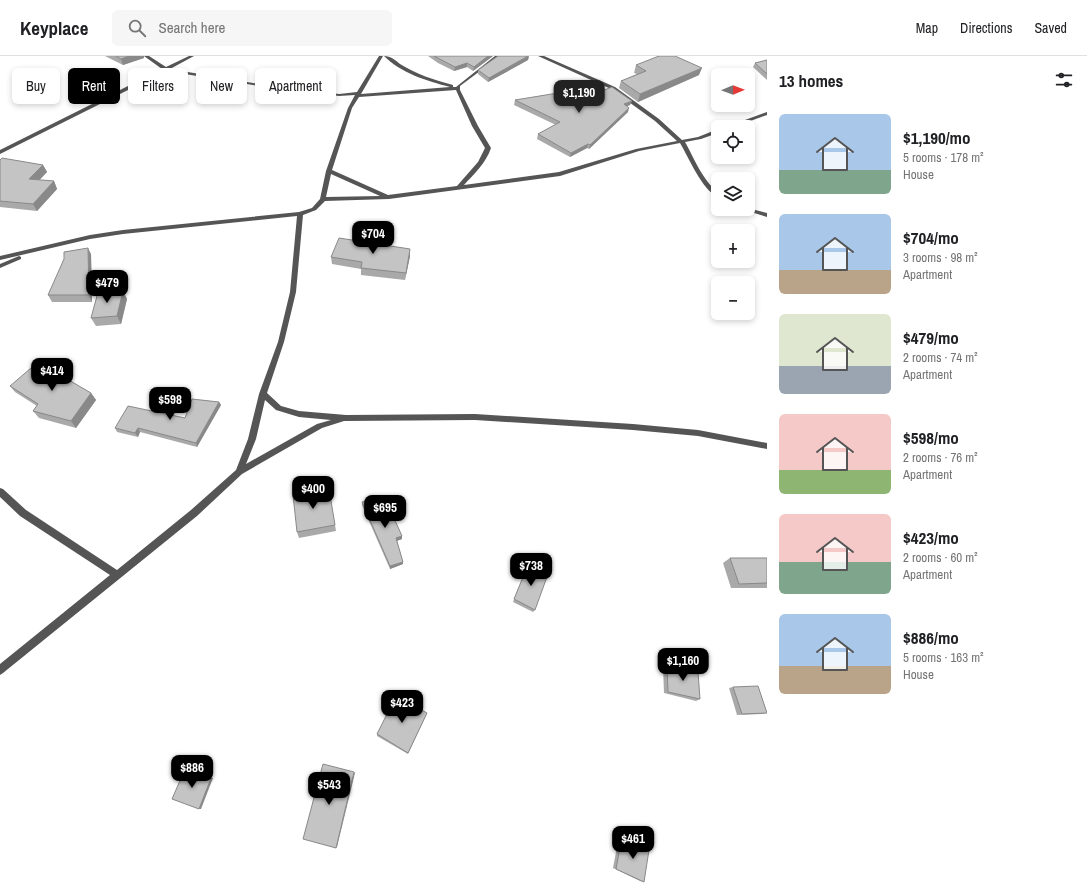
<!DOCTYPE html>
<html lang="en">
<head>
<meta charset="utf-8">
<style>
	body { margin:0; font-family:"Archivo Narrow",sans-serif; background:#f6f6f6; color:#202124; height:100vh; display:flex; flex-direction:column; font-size:15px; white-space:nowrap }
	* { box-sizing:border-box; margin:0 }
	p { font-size:13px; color:#757577 }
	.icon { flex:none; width:22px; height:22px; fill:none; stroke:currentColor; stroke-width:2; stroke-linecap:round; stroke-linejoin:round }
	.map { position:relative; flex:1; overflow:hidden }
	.details { display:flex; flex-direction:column; background:#fff; width:320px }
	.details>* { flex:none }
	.banner { position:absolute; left:12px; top:12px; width:380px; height:36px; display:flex; gap:8px }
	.needle { width:26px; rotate:89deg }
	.tools { position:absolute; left:711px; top:12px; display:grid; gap:8px }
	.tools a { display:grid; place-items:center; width:44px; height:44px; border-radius:6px; background:#fff; box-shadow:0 2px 6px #0003; font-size:20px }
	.price { position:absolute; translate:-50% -34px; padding:0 9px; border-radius:8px; background:#000; color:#fff; font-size:13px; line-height:26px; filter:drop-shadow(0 1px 2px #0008) }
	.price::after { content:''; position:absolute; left:50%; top:24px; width:12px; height:9px; margin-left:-6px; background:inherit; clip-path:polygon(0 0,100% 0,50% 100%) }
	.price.current { background:#222; color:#fff }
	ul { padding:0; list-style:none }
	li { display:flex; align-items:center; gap:12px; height:100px; padding:0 12px }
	li span { display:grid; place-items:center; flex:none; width:112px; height:80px; border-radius:6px; color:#555 }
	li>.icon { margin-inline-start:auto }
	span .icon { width:48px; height:48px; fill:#fffc; stroke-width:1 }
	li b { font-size:17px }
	h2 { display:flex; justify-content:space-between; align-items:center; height:48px; padding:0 12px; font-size:17px }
	.chip { padding:0 14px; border-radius:6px; background:#fff; box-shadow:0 2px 6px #0003; font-size:14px; line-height:36px }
	.chip.current { background:#000; color:#fff }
	header { display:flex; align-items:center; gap:24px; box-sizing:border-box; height:56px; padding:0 20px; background:#fff; border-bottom:1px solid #e0e0e0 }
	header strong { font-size:19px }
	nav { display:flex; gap:22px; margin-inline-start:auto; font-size:14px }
	.search { width:280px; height:36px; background:#f6f6f6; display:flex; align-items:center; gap:10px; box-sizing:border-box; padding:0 14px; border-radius:6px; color:#757577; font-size:15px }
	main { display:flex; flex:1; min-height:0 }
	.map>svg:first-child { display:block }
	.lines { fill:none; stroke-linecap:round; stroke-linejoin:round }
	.street { fill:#555; fill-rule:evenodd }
	.wall { fill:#a9a9a9 }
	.shaded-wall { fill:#898989 }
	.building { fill:#c4c4c4; stroke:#898989 }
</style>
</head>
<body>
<header>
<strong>Keyplace</strong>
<div class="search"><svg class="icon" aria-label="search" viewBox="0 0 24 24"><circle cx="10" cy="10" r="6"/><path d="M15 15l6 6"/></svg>Search here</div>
<nav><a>Map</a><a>Directions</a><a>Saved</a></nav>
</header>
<main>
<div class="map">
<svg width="767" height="827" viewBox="0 0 767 827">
	<rect width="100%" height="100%" fill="#fff"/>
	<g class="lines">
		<g class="street">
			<path d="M 144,0 L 149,0 L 166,11 L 189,0 L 194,0 L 170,13 L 253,27 L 339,38 L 357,36 L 379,0 L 383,0 L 361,38 L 450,31 C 427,25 401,17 384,0 C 391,0 395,4 400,8 C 416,18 434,24 453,29 L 453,31 L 456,31 L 495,0 L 500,0 L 460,30 L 460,34 L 478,70 L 491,92 C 486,107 474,118 464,129 L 559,116 L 636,93 L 677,85 L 655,65 L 611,33 L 538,0 L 544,0 L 615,31 L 659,63 L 682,84 L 698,81 L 718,73 L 718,77 L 701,83 L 685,86 C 694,102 703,125 718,136 L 718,141 C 702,134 689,102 680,87 L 639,95 L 560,120 L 389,143 L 325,145 L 316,154 L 303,159 L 296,236 L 284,286 L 267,337 L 281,350 L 299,355 L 346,359 L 475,358 L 633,368 L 698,374 L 767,387 L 767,393 L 698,380 L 633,374 L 475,364 L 344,365 L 322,372 L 242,418 L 197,460 L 3,617 L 0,619 L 0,608 L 110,519 L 20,460 L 0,441 L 0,432 L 3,433 L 26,454 L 117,514 L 191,454 L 236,414 L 248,383 L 259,338 L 278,286 L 290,236 L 297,160 L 123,178 L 90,183 L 0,204 L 0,200 L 90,179 L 123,174 L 299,156 L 312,152 L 320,143 L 326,115 L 348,52 L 355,39 L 339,40 L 253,29 L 166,15 L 0,98 L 0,94 L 162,13 ZM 456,34 L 472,70 L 485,92 L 478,106 L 457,130 L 388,139 L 332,114 L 352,52 L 359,41 ZM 331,118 L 380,140 L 326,141 ZM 265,344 L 276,354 L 299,361 L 331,364 L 317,368 L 246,408 L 256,383 Z"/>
			<path d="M 767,56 L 767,59 L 734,71 L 726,71 Z"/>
			<path d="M 748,152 L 767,157 L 767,161 L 741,153 Z"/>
			<path d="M 19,200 L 21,201 L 21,203 L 0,212 L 0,208 Z"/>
		</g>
	</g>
	<g class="wall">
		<path d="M 105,0 L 144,0 L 144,2 L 123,9 Z"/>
		<path d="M 428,0 L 493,0 L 473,15 L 467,11 L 454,15 L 438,7 Z"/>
		<path d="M 529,0 L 528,4 L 488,26 L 478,18 L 478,14 Z"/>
		<path d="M 767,4 L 767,24 L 753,11 L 755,7 Z"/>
		<path d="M 636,9 L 699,19 L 638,46 L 619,32 L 621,25 L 637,18 L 634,17 Z"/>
		<path d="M 599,36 L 630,49 L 627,50 L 628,56 L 589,93 L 587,92 L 570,101 L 537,83 L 538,78 L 556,69 L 514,49 L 515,44 Z"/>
		<path d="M 0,104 L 43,109 L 47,116 L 39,124 L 54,125 L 57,133 L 37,155 L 0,151 Z"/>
		<path d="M 91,198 L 92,246 L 52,246 L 48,239 Z"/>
		<path d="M 410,200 L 405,224 L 361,219 L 361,213 L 332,208 L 331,201 Z"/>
		<path d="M 123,235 L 127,243 L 121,268 L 96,270 L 91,262 Z"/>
		<path d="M 10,330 L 91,337 L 96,344 L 76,372 L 39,362 L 33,355 L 37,350 L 15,336 Z"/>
		<path d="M 219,346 L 221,349 L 197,391 L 140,376 L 138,381 L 117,376 L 115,372 L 185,362 Z"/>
		<path d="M 329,433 L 336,475 L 299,482 L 297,476 Z"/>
		<path d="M 362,446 L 402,480 L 402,483 L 397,485 L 403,508 L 390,513 L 362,449 Z"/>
		<path d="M 730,502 L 767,502 L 767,532 L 731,532 L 723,507 Z"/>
		<path d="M 528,509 L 535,554 L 533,556 L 513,546 Z"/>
		<path d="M 667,609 L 700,643 L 696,645 L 664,637 L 663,610 Z"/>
		<path d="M 733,631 L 767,657 L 762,658 L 737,659 L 729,632 Z"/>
		<path d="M 427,657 L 408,698 L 377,680 L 377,678 Z"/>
		<path d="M 619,780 L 622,781 L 644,826 L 640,825 L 613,812 Z"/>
	</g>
	<g class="shaded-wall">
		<path d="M 129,0 L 144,0 L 144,2 L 123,9 L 121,3 Z"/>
		<path d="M 488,0 L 493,0 L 473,15 L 474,11 Z"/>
		<path d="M 529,0 L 528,4 L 488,26 L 489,22 Z"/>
		<path d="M 467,7 L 467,11 L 454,15 L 455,11 Z"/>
		<path d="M 702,12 L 699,19 L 638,46 L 640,38 Z"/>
		<path d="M 632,45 L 630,49 L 622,52 L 624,48 Z"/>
		<path d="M 629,52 L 628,56 L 589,93 L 590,89 Z"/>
		<path d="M 588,88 L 587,92 L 570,101 L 571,97 Z"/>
		<path d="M 43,109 L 47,116 L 33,131 L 29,123 Z"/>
		<path d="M 54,125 L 57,133 L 37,155 L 33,148 Z"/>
		<path d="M 88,192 L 91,198 L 92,246 L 89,239 Z"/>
		<path d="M 410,193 L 410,200 L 405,224 L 406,217 Z"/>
		<path d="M 123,235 L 127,243 L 121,268 L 117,260 Z"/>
		<path d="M 91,337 L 96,344 L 76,372 L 71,365 Z"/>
		<path d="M 219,346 L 221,349 L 197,391 L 196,387 Z"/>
		<path d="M 138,372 L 140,376 L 138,381 L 135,377 Z"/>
		<path d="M 402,480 L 402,483 L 396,485 L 396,482 Z"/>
		<path d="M 403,506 L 403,508 L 390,513 L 390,510 Z"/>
		<path d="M 185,713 L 213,722 L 201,753 L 199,753 Z"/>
		<path d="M 354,716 L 355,717 L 337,791 L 336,792 Z"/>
	</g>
	<g class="building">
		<path d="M 116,0 L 129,0 L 121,3 Z"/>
		<path d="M 434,0 L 488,0 L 474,11 L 467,7 L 455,11 Z"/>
		<path d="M 498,0 L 528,0 L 489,22 L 478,14 Z"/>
		<path d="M 659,0 L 675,0 L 702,12 L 640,38 L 621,25 L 646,15 L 636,9 Z"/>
		<path d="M 767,4 L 767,18 L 755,7 Z"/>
		<path d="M 580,27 L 599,36 L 612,31 L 632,45 L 624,48 L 629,52 L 590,89 L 588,88 L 571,97 L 538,78 L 560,66 L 515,44 L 564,36 Z"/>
		<path d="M 2,102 L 43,109 L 29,123 L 54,125 L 33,148 L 0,145 L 0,104 Z"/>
		<path d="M 339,182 L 410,193 L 406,217 L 361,212 L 362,206 L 331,201 Z"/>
		<path d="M 88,192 L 89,239 L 48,239 L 64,203 L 64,196 Z"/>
		<path d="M 123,235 L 117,260 L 91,262 L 98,236 Z"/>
		<path d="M 38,306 L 91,337 L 71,365 L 33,355 L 38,348 L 10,330 Z"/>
		<path d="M 192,343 L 219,346 L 196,387 L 138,372 L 135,377 L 115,372 L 128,350 L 185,362 Z"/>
		<path d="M 329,433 L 335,469 L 297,476 L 293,439 Z"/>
		<path d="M 384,441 L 390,461 L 393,460 L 402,480 L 396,482 L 403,506 L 390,510 L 362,446 Z"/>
		<path d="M 730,502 L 767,502 L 767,527 L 739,528 Z"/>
		<path d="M 528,509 L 548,518 L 535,554 L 514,543 Z"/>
		<path d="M 667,609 L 698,616 L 700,643 L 668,636 Z"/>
		<path d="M 758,630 L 767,657 L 742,658 L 733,631 Z"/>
		<path d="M 396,640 L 427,657 L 408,697 L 377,678 Z"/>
		<path d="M 323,708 L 354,716 L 336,792 L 303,783 Z"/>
		<path d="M 185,713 L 211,722 L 199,753 L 172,743 Z"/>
		<path d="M 622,781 L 649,794 L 644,826 L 616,813 Z"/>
	</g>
</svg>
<div class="tools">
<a><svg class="needle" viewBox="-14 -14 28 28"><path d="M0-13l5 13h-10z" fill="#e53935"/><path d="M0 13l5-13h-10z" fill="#757577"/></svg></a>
<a><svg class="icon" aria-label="locate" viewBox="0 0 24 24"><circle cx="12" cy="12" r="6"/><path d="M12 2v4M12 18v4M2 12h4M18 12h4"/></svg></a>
<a><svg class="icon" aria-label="layers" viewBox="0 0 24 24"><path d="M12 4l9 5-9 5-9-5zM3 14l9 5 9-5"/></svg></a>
<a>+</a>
<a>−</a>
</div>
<b class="price current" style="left:579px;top:58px">$1,190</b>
<b class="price" style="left:373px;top:199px">$704</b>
<b class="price" style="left:107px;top:248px">$479</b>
<b class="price" style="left:52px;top:336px">$414</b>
<b class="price" style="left:170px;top:365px">$598</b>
<b class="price" style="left:313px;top:454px">$400</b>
<b class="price" style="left:385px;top:473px">$695</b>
<b class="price" style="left:531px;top:531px">$738</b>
<b class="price" style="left:683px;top:626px">$1,160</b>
<b class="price" style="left:402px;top:668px">$423</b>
<b class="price" style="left:192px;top:733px">$886</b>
<b class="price" style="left:329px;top:750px">$543</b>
<b class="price" style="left:633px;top:804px">$461</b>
<div class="banner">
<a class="chip">Buy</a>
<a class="chip current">Rent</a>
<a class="chip">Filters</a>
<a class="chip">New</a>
<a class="chip">Apartment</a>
</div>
</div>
<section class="details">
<h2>13 homes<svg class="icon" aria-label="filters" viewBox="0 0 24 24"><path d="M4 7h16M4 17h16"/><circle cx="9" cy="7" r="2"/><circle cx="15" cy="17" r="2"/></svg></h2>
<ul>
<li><span style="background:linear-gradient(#a9c7e8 70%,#7fa58c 0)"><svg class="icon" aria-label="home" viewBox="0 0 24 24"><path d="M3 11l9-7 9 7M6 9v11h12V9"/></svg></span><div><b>$1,190/mo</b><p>5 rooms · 178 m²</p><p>House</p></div></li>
<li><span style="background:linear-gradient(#a9c7e8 70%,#b9a48a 0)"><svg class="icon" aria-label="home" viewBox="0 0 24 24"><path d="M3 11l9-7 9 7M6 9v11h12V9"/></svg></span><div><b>$704/mo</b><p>3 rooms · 98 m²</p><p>Apartment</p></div></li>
<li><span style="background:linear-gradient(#dfe7d0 65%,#9aa5b1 0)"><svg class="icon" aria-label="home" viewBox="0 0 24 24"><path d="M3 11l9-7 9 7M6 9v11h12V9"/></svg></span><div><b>$479/mo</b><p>2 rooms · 74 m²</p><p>Apartment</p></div></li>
<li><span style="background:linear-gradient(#f6c9c9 70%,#8fb573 0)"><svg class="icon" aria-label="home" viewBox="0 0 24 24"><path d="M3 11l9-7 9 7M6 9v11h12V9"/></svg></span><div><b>$598/mo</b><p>2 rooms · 76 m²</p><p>Apartment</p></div></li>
<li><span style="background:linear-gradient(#f6c9c9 60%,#7fa58c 0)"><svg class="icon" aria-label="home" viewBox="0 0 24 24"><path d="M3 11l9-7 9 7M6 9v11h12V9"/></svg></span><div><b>$423/mo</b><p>2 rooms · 60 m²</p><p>Apartment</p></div></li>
<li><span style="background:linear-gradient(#a9c7e8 65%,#b9a48a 0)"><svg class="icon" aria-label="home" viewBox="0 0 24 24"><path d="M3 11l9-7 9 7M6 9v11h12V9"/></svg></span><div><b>$886/mo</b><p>5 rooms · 163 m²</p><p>House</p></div></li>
</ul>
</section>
</main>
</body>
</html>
